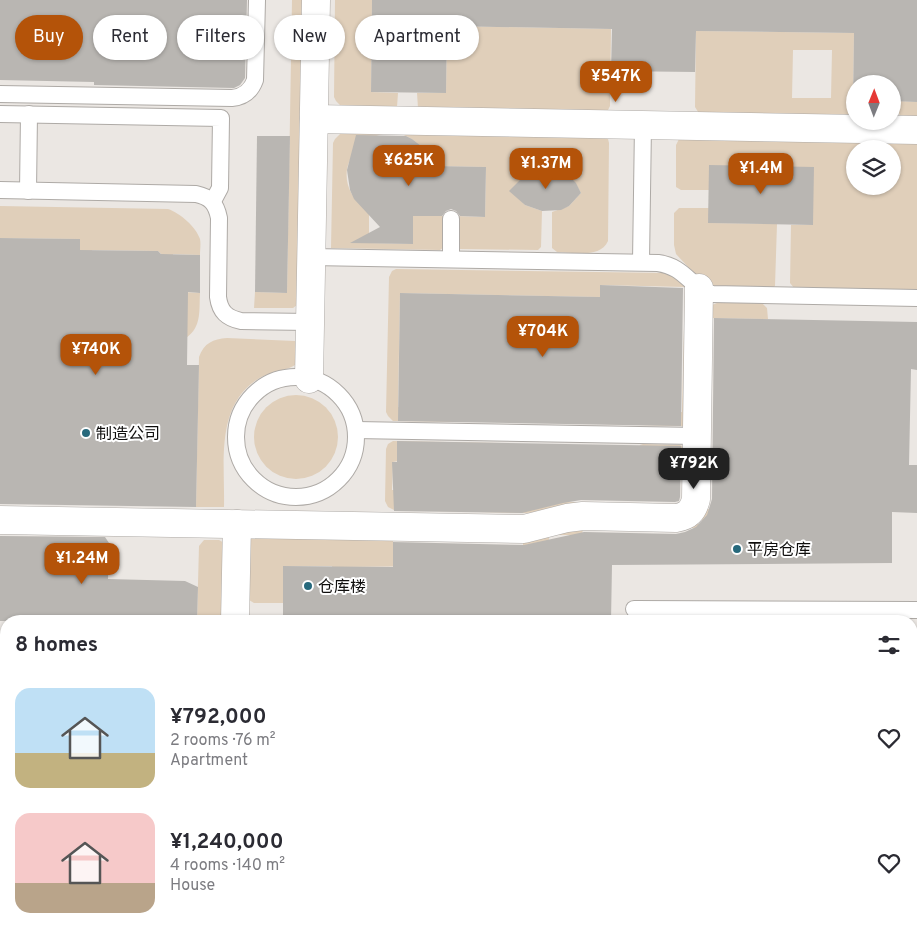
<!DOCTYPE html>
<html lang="en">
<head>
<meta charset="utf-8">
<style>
	body { margin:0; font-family:Overpass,"Noto Sans SC",sans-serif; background:#f2f2f3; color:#2b2b33; height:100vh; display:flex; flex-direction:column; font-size:19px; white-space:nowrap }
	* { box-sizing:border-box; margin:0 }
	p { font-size:16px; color:#7c7c81 }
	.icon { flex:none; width:28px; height:28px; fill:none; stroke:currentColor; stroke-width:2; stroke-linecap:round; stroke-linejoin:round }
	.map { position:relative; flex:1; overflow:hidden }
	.drawer { position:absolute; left:0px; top:615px; width:918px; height:321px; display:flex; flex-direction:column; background:#fff; border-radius:20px 20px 0 0; box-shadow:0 1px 4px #0004 }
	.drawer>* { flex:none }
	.guide { position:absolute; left:15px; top:15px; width:500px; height:45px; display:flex; gap:10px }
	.needle { width:32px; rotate:1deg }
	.buttons { position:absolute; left:846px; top:75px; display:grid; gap:10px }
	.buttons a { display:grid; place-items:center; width:55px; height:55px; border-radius:50%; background:#fff; box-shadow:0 1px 4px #0004; font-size:25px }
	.price { position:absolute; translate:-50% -42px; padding:0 11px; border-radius:10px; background:#b45309; color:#fff; font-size:16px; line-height:32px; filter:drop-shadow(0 1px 2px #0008) }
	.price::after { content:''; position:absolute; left:50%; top:30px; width:15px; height:11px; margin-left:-8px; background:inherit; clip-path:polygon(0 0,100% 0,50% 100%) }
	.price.on { background:#222; color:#fff }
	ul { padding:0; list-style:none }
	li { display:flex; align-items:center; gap:15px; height:125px; padding:0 15px }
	li span { display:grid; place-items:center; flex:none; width:140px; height:100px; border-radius:15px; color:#555 }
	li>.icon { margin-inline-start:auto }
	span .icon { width:60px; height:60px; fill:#fffc; stroke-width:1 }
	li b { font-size:21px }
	h2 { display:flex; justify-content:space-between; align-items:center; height:60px; padding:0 15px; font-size:21px }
	.tag { padding:0 18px; border-radius:22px; background:#fff; box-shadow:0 1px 4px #0004; font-size:18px; line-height:45px }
	.tag.on { background:#b45309; color:#fff }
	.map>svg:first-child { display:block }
	.green { fill:#e0cfba; fill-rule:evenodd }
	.building { fill:#b9b6b2 }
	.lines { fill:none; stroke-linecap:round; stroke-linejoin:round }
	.lane-casing { stroke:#aeaaa6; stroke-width:18 }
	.street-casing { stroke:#aeaaa6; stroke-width:29 }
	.lane { stroke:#fff; stroke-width:16 }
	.street { stroke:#fff; stroke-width:28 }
	.poi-dot { fill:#27697c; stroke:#fff; stroke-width:2 }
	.labels { text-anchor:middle; stroke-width:4; stroke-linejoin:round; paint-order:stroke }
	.poi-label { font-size:16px; fill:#0f0e0d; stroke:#fff; text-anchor:start }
</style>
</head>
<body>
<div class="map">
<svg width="917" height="936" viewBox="0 0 917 936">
	<rect width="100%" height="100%" fill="#ebe7e3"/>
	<g class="green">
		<path d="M 292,0 L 305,0 L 297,305 L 293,308 L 254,308 L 255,292 L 287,293 Z"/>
		<path d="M 335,0 L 372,0 L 371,92 L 398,93 L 397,107 L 343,108 L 336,101 L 334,97 Z"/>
		<path d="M 447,26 L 611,29 L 610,106 L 607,112 L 418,108 L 417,93 L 446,93 Z"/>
		<path d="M 696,31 L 854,33 L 853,100 L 855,101 L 855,120 L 700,115 L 695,107 ZM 793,50 L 832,50 L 831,98 L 792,98 Z"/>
		<path d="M 899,101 L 917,102 L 917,121 L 901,119 L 899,113 Z"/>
		<path d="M 369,130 L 602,135 L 608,139 L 609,143 L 608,241 C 600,259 573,252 557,252 L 552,248 L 552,212 L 569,206 L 581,193 C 565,160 530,159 513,192 L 525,205 L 542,211 L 541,247 L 538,250 L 460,249 L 456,244 L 457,216 L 485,217 L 486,167 L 431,166 C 404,89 302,164 369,212 L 369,243 L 412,244 L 413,216 L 446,216 L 444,247 L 440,250 L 331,248 L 333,143 L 335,139 L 342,132 L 368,133 Z"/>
		<path d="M 679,139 L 917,139 L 917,291 L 794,288 L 790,283 L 791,225 L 813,225 L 709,190 L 681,190 L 676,187 L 676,145 ZM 855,149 L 892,149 L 892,186 L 855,186 Z"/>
		<path d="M 0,206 L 168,209 C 180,213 196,227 200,239 C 201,244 200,250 200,255 L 173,254 L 173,265 L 158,251 L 92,250 L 91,260 L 80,260 L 80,239 L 0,238 Z"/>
		<path d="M 679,208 L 709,208 L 709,223 L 777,224 L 775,286 L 772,288 L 712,287 L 702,282 L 676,254 L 674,245 L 674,213 Z"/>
		<path d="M 396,269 L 666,273 L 672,275 L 689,290 L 688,422 L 683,426 L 672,426 L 568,423 L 565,410 L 682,412 L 685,287 L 600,285 L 600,297 L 400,293 L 398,407 L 462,408 L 459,421 L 456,422 L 393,421 L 388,416 L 386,412 L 389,277 L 392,271 Z"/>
		<path d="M 183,292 L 200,293 C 199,310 202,327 186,338 Z"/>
		<path d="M 717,303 L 762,303 L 767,308 L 768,319 L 708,318 L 704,509 L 892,512 L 702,528 L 583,528 L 582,535 L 549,535 L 548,565 L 341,567 L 340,621 L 332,621 L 332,566 L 283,566 L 283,603 L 254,603 L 249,600 L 246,537 L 393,532 L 393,561 L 523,563 L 523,535 L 583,522 L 702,524 L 705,323 L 712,305 Z"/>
		<path d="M 227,338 L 295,341 L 297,344 L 297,363 C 292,370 268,372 258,379 C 215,406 225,463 224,507 L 196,507 L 199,357 C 204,343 213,339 227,338 Z"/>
		<circle cx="296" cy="437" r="42"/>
		<path d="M 393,441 L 501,443 L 393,462 L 392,490 L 397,490 L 397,499 L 682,504 L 683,456 L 637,455 L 640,445 L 643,444 L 680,445 L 684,447 L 686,506 L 524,513 L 394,510 L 388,507 L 385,501 L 386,449 L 388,444 Z"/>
		<path d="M 204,540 L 219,540 L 226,544 L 226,621 L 197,621 L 199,546 Z"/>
		<path d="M 911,774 L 917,774 L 917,823 L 911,824 Z"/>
	</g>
	<g class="building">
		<path d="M 0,0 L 247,0 L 245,78 L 240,85 L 234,88 L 94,85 L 94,82 L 0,80 Z"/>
		<path d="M 372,0 L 917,0 L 917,102 L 892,101 L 892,84 L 855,84 L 855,101 L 853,100 L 854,33 L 696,31 L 695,72 L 611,71 L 612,29 L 447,26 L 446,93 L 371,92 Z"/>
		<path d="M 356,135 L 406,136 L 412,139 L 421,146 L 435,166 L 486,167 L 485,217 L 460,216 L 456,211 L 451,209 L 446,211 L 442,216 L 413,216 L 413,244 L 350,243 L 380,227 L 354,199 L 350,190 L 347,170 Z"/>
		<path d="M 257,136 L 290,136 L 287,293 L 255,292 Z"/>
		<path d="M 709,165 L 814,167 L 813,225 L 708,223 Z"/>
		<path d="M 547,168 L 559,169 L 568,175 L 576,183 L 581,193 L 569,206 L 561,210 L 542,211 L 525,205 L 509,191 L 526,174 L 536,169 Z"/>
		<path d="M 0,238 L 80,239 L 80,250 L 158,251 L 161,254 L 200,255 L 200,293 L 188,292 L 187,365 L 199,365 L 196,507 L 0,504 Z"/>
		<path d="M 600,285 L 683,288 L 681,426 L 398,421 L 400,293 L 600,297 Z"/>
		<path d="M 714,318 L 917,322 L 917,370 L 911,369 L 909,465 L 917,465 L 917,513 L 892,512 L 892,563 L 612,565 L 611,621 L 283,621 L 283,566 L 393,567 L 393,542 L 524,545 L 584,532 L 676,534 L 685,532 L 696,527 L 707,515 L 712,499 Z"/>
		<path d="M 397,441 L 681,446 L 680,497 L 679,501 L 675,502 L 581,500 L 563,503 L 522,513 L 394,511 L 392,462 L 397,462 Z"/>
		<path d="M 0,536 L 105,537 L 109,543 L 108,579 L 185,581 L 198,587 L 197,621 L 0,621 Z"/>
	</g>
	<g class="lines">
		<defs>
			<g id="lane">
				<path d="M 0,94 L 232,98 C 244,97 251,91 255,80 L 257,0"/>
				<path d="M 0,114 L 221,118 L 220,188 L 213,201"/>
				<path d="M 0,190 L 196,194 C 210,197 216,203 219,218 L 218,297 C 220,312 227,318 241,321 L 310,322"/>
				<path d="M 28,191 L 29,114"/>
				<path d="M 311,257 L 658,263 C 686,267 689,287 712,294 L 917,298"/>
				<path d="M 451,259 L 451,219"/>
				<path d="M 641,262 L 643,125"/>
				<circle cx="296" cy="437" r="60"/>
				<path d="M 356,430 L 697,436"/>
				<path d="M 634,609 L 917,610"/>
				<path d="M 0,726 L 6,726"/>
				<path d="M 911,844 L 917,844"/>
				<path d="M 0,854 L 6,854"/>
				<path d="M 536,930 L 536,936"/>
			</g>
			<g id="street">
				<path d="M 314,119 L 917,130"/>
				<path d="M 309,379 L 316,0"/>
				<path d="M 0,520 L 524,529 L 567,518 L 583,516 L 676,518 C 688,516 693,511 696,499 L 699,288"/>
				<path d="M 235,621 L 237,524"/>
				<path d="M 230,936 L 230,930"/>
			</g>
		</defs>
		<use href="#lane" class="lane-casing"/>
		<use href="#street" class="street-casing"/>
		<use href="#lane" class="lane"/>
		<use href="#street" class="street"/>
	</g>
	<g class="poi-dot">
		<circle cx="86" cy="433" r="5"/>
		<circle cx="737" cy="549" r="5"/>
		<circle cx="308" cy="586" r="5"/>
	</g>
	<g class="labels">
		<g class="poi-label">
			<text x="96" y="439">制造公司</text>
			<text x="747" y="555">平房仓库</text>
			<text x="318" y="592">仓库楼</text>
		</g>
	</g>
</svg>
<div class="buttons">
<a><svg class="needle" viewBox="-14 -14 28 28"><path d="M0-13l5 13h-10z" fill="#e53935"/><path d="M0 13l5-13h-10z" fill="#7c7c81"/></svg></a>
<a><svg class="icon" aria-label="layers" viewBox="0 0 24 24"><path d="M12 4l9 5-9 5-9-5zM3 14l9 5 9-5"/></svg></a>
</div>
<b class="price" style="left:616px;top:103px">¥547K</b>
<b class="price" style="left:409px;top:187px">¥625K</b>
<b class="price" style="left:546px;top:190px">¥1.37M</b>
<b class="price" style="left:761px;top:195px">¥1.4M</b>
<b class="price" style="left:543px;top:358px">¥704K</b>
<b class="price" style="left:96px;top:376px">¥740K</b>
<b class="price on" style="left:694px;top:490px">¥792K</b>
<b class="price" style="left:82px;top:585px">¥1.24M</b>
<div class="guide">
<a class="tag on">Buy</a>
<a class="tag">Rent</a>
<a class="tag">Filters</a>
<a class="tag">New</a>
<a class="tag">Apartment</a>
</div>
<section class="drawer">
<h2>8 homes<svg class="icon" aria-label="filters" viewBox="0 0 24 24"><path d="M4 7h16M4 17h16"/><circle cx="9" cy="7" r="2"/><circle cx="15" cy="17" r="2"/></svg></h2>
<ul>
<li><span style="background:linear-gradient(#bfe0f5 65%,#c2b280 0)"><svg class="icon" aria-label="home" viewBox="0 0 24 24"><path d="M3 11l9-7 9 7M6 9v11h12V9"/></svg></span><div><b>¥792,000</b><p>2 rooms · 76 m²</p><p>Apartment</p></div><svg class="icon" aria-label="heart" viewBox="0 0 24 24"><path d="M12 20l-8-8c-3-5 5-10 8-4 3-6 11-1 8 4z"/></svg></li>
<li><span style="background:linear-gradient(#f6c9c9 70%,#b9a48a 0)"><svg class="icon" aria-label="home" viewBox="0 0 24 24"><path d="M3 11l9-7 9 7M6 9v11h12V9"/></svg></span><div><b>¥1,240,000</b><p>4 rooms · 140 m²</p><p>House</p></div><svg class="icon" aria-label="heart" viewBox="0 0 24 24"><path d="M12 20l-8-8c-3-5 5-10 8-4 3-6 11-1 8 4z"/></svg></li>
</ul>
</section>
</div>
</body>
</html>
